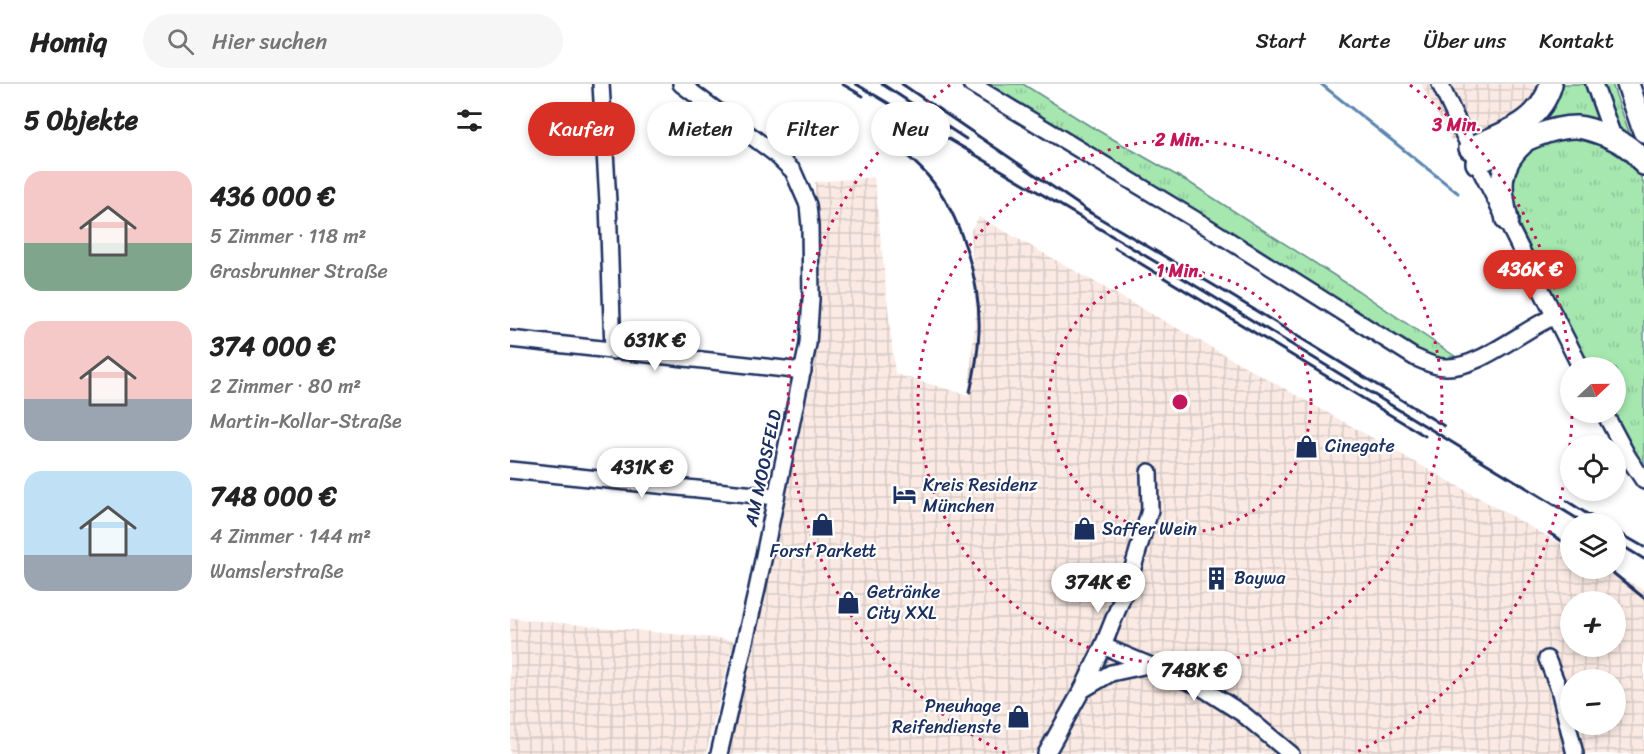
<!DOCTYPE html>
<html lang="de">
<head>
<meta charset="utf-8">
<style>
	body { margin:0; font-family:Sriracha,sans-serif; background:#f6f6f6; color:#222; height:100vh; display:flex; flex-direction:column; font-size:22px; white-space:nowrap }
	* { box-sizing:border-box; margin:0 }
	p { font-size:20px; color:#767676 }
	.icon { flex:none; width:33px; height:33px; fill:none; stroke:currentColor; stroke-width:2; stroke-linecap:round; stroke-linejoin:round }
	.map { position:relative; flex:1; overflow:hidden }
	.sheet { display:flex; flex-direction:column; background:#fff; width:510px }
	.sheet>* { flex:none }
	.banner { position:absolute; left:18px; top:18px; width:570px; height:54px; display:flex; gap:12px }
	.needle { width:39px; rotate:68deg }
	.tools { position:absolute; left:1050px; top:273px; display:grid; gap:12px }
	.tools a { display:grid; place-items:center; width:66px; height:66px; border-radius:50%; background:#fff; box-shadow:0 3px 9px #0003; font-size:30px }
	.price { position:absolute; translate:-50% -51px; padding:0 14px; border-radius:21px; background:#fff; color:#222; font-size:20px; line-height:39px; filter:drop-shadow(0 2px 3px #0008) }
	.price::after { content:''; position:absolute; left:50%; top:36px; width:18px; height:14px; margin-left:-9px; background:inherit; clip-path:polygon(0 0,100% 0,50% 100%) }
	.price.selected { background:#d93025; color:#fff }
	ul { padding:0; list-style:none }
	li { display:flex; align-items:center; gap:18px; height:150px; padding:0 24px }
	li span { display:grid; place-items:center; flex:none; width:168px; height:120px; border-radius:18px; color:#555 }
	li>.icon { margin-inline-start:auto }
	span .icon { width:72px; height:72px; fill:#fffc; stroke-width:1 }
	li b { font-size:26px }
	h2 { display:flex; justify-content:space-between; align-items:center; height:72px; padding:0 24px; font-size:26px }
	.chip { padding:0 21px; border-radius:27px; background:#fff; box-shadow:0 3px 9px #0003; font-size:21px; line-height:54px }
	.chip.selected { background:#d93025; color:#fff }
	header { display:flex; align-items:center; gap:36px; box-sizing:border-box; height:84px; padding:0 30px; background:#fff; border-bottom:2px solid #e0e0e0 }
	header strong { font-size:28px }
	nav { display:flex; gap:33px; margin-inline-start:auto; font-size:21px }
	.search { width:420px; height:54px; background:#f6f6f6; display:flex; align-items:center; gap:15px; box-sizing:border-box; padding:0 21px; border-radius:33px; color:#767676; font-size:22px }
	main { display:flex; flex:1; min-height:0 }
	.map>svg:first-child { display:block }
	.industrial { fill:url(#industrial-grid); fill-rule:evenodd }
	.grass { fill:url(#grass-tufts); stroke:#608b87; stroke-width:1.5 }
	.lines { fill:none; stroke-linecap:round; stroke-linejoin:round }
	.stream { stroke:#5b86af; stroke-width:3 }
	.minor-casing { stroke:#1b2f5e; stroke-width:20 }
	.highway-casing { stroke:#1b2f5e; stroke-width:26 }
	.minor { stroke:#fff; stroke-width:15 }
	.highway { stroke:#fff; stroke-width:21 }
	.rail { stroke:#1b2f5e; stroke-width:3 }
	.ring { fill:none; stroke:#c2185b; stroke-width:3; stroke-dasharray:3 6 }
	.labels { text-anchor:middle; stroke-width:4.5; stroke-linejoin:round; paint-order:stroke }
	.poi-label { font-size:18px; fill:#1b2f5e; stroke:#fff; text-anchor:start }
	.street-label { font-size:18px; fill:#1b2f5e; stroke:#fff }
	.centre { fill:#c2185b; stroke:#fff; stroke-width:3 }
	.ring-label { font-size:18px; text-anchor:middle; font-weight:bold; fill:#c2185b; stroke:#fff; stroke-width:4.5; stroke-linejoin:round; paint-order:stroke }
</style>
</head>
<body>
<header>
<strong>Homiq</strong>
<div class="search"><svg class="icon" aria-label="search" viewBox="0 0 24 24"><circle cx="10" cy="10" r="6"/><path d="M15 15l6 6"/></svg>Hier suchen</div>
<nav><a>Start</a><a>Karte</a><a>Über uns</a><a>Kontakt</a></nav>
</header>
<main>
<section class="sheet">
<h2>5 Objekte<svg class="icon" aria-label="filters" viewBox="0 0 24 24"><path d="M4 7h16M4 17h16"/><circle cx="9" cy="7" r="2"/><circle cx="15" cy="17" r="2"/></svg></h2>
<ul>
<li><span style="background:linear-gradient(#f6c9c9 60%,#7fa58c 0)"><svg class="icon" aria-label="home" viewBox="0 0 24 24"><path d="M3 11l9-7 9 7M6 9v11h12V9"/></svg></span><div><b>436 000 €</b><p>5 Zimmer · 118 m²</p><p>Grasbrunner Straße</p></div></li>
<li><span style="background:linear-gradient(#f6c9c9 65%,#9aa5b1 0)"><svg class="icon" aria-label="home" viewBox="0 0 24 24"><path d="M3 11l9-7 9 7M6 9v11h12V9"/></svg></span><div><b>374 000 €</b><p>2 Zimmer · 80 m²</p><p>Martin-Kollar-Straße</p></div></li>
<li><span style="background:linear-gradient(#bfe0f5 70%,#9aa5b1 0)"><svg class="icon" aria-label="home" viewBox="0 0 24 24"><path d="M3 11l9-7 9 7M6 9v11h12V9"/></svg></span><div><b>748 000 €</b><p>4 Zimmer · 144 m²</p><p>Wamslerstraße</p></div></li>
</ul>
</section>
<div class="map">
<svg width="1134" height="670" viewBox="0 0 1134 670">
	<defs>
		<pattern id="industrial-grid" width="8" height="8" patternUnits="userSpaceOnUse" patternTransform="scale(1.5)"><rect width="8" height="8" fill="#faeae3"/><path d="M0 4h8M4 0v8" fill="none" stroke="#d6c9c5"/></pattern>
		<pattern id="grass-tufts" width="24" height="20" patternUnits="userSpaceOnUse" patternTransform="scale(1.5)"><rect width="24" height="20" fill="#a6e7b0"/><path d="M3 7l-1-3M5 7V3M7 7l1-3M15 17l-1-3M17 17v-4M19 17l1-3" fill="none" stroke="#8ec69a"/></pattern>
	</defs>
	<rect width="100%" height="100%" fill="#fff"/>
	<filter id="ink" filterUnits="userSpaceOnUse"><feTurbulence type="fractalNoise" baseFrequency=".0167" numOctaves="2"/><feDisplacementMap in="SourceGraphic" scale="12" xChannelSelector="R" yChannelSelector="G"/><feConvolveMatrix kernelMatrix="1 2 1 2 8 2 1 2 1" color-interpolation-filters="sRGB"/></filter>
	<g filter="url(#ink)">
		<g class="industrial">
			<path d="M 911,0 L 1027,0 L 1022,21 L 988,40 L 941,56 Z"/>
			<path d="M 364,93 L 385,290 L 458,311 L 466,229 L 461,146 L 469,133 L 1060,465 L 1060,484 L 1095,485 L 1134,506 L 1134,670 L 219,670 L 303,288 L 306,255 L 305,98 ZM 1060,518 L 1106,518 L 1106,562 L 1060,562 ZM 1060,596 L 1106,596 L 1106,640 L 1060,640 Z"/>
			<path d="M 0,534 L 224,556 L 196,670 L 0,670 Z"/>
		</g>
		<g class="grass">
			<path d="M 477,0 L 513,0 L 580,42 L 680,99 L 847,206 L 946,273 L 935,277 L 913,269 L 740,159 Z"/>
			<path d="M 1046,0 L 1076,0 L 1092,43 L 1022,45 Z"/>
			<path d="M 1088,0 L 1102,0 L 1125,65 L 1106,49 Z"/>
			<path d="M 1053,50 L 1088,54 L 1121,78 L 1130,91 L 1134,101 L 1134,387 L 1101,329 L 1106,328 L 1106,284 L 1079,283 L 996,114 L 1005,76 L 1023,62 Z"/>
		</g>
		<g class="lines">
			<path class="stream" d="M 811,0 L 948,109"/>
			<defs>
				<g id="minor">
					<path d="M 91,0 L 98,118 L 103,267"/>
					<path d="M 171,0 L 264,69 L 283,87 L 298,121 L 300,142 L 301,215 L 298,260 L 247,505 L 209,670"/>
					<path d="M 461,0 L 699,144 L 904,273 C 914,277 924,283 935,283 C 969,285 1013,245 1045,232"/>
					<path d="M 930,0 L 967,79 L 1071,284"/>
					<path d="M 1084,0 L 1104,55"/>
					<path d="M 0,255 L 293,287"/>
					<path d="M 1094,328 L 1118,373 L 1134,397"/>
					<path d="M 0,386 L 266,413"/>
					<path d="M 593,562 L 689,602 L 733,630 L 781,670"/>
					<path d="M 1037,575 L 1049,605 L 1065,670"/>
					<path d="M 572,606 L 601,589 L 638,581"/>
					<path d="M 536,670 L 572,606 L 593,562 L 619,497 L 640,426 L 639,388"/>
				</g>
				<g id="highway">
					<path d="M 1118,0 L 1134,47"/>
					<path d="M 960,64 C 993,49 1030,40 1041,0"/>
					<path d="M 967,79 C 996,66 1035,42 1067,43 C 1078,44 1088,48 1098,52 C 1112,58 1126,67 1134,80"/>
					<path d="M 997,136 C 990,106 987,82 1012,60"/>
				</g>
			</defs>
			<use href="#minor" class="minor-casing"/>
			<use href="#highway" class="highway-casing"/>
			<use href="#minor" class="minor"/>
			<use href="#highway" class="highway"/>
			<g class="rail">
				<path d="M 332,0 L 353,12"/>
				<path d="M 346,0 L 671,193 L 1076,440"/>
				<path d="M 372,0 L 456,55"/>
				<path d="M 392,0 L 581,129"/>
				<path d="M 370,49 C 387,63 404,76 418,92 C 451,130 471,199 469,248 C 468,269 465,288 460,308"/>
				<path d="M 574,125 L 722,212 L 934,342"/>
				<path d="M 605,164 L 915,352"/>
				<path d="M 1057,417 L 1093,440"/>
				<path d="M 1106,447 L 1134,463"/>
				<path d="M 1039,449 L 1060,462"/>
				<path d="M 1106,458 L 1134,475"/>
				<path d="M 1097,484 L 1134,514"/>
			</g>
		</g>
	</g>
	<g class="ring">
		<circle cx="670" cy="318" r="131"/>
		<circle cx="670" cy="318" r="262"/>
		<path d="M1062 332A392 392 0 0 1 845 669M495 669A392 392 0 0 1 440 1M900 1A392 392 0 0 1 1060 280"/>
	</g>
	<defs>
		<symbol id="shop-bare" viewBox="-9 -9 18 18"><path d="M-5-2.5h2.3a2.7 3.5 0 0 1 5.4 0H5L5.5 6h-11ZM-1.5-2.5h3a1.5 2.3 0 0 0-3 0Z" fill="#1b2f5e" stroke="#fff" stroke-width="2.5" paint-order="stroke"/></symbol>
		<symbol id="hotel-bare" viewBox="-9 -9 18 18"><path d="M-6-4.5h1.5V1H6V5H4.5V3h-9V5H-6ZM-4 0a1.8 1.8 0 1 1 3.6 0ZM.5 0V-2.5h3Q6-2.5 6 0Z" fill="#1b2f5e" stroke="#fff" stroke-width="2.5" paint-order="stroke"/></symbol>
		<symbol id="building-bare" viewBox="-9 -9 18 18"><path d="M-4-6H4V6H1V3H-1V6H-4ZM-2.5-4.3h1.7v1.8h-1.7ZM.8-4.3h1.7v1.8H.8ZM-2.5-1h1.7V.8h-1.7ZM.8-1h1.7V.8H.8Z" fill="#1b2f5e" stroke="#fff" stroke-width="2.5" paint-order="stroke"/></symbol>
	</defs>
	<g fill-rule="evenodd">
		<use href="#shop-bare" x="780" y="346" width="33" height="33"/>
		<use href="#hotel-bare" x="378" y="394" width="33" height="33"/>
		<use href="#shop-bare" x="296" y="424" width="33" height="33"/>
		<use href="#shop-bare" x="558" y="428" width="33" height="33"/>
		<use href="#building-bare" x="690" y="478" width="33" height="33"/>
		<use href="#shop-bare" x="322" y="502" width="33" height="33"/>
		<use href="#shop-bare" x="492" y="616" width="33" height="33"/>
	</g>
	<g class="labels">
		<g class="poi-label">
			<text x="815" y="368">Cinegate</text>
			<text x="413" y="407">Kreis Residenz<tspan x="413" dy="21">München</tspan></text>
			<text x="592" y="451">Saffer Wein</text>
			<text x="313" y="473" text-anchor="middle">Forst Parkett</text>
			<text x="724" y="500">Baywa</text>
			<text x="357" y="514">Getränke<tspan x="357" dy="21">City XXL</tspan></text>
			<text x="491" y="628" text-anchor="end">Pneuhage<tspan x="491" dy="21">Reifendienste</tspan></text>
		</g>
		<g class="street-label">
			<text transform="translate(253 384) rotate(-78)" y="6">AM MOOSFELD</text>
		</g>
	</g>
	<circle cx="670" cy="318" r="9" class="centre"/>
	<g class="ring-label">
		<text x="947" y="47">3 Min.</text>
		<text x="670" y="62">2 Min.</text>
		<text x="670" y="193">1 Min.</text>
	</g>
</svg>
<div class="tools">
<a><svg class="needle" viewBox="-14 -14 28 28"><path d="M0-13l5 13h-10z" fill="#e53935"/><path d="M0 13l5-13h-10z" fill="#767676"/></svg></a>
<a><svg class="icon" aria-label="locate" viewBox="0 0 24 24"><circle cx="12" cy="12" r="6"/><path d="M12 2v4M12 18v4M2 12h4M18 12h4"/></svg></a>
<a><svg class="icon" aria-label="layers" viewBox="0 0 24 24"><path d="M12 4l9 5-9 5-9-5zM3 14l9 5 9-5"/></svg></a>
<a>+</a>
<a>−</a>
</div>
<b class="price selected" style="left:1020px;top:217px">436K €</b>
<b class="price" style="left:145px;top:288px">631K €</b>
<b class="price" style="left:132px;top:415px">431K €</b>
<b class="price" style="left:588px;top:530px">374K €</b>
<b class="price" style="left:684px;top:618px">748K €</b>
<div class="banner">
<a class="chip selected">Kaufen</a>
<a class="chip">Mieten</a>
<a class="chip">Filter</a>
<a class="chip">Neu</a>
</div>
</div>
</main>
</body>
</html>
